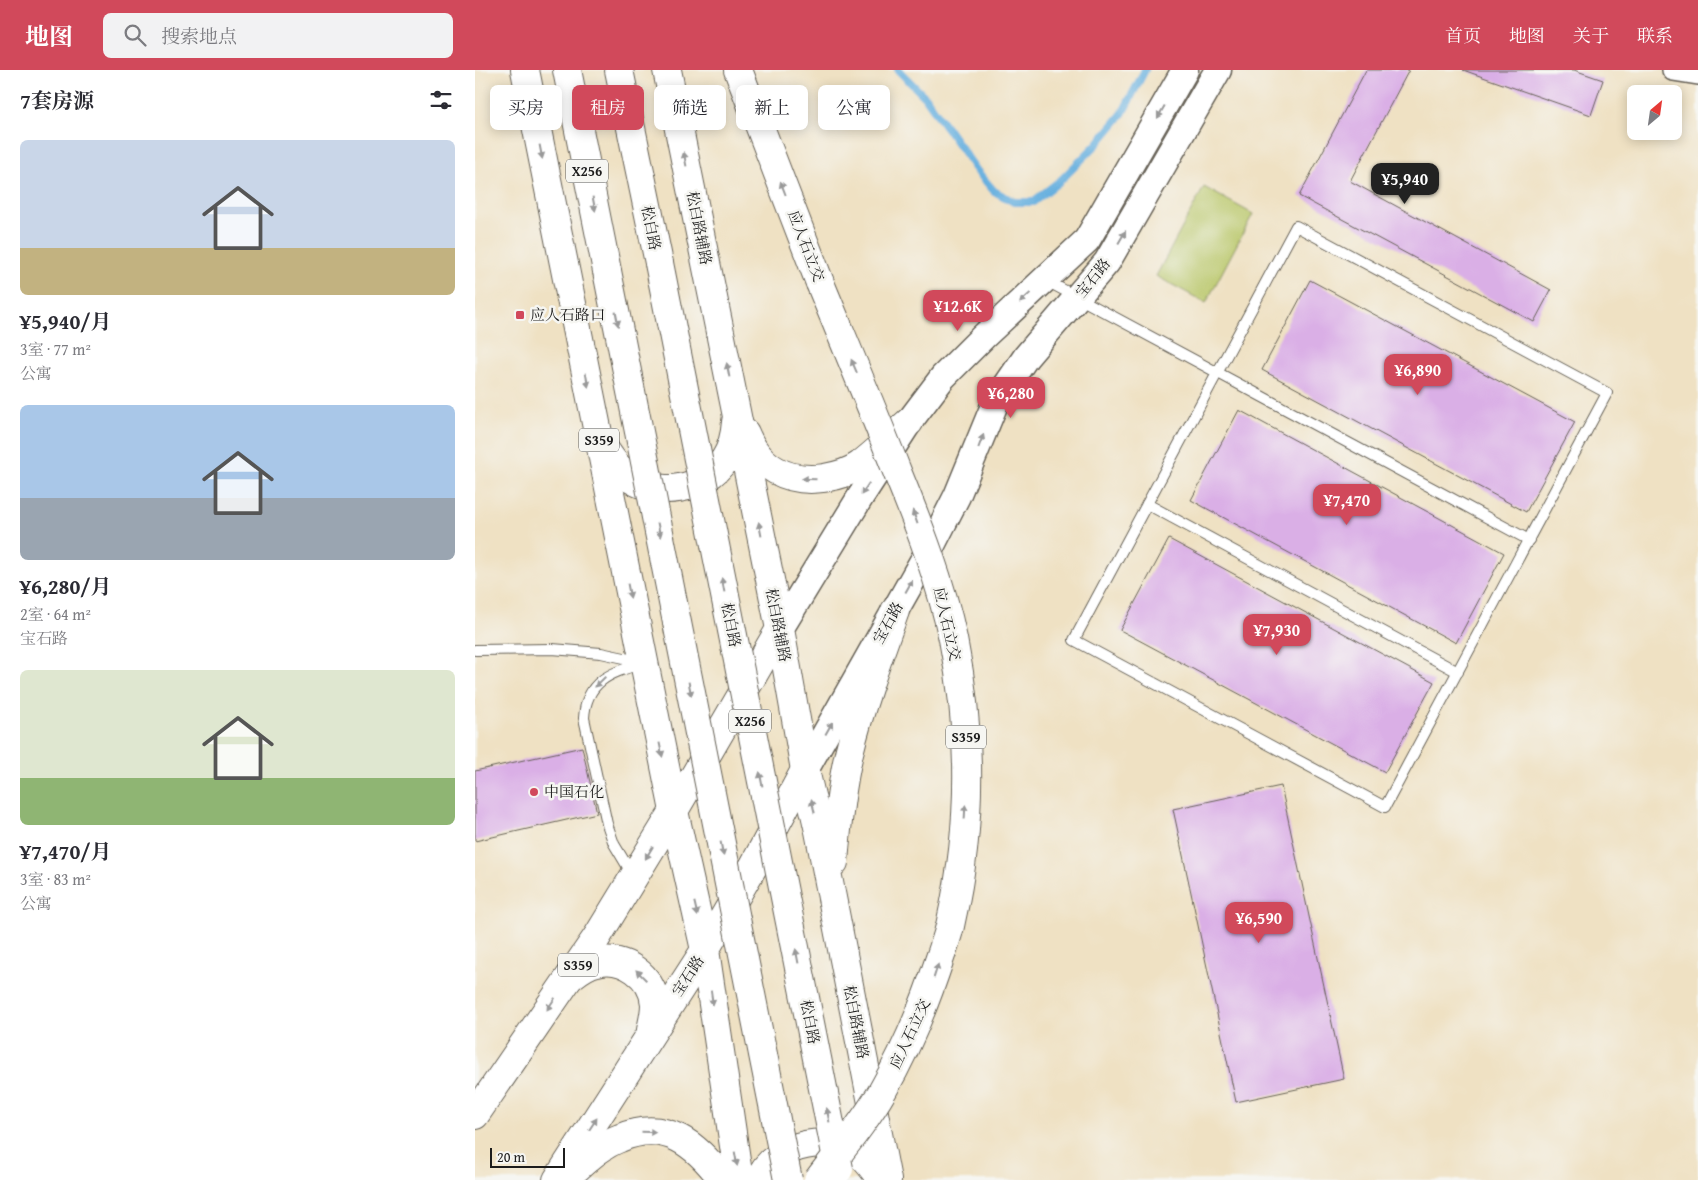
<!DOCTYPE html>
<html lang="zh">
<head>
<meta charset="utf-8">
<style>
	body { margin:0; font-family:"Gentium Book Plus","Noto Serif SC",serif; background:#f2f2f3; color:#2b2b33; height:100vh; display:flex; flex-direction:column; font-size:19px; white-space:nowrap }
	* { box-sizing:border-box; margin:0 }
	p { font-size:16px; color:#7c7c81 }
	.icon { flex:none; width:28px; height:28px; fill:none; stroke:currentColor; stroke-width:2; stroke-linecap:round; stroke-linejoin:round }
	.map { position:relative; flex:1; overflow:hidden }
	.side { display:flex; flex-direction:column; background:#fff; width:475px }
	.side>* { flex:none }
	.banner { position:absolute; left:15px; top:15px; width:475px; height:45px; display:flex; gap:10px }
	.needle { width:32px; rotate:29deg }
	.controls { position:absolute; left:1152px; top:15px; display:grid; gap:10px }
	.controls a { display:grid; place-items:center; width:55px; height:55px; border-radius:8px; background:#fff; box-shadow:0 2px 12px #0003; font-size:25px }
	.scale { position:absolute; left:15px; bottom:12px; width:75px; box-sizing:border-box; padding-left:5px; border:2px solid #1c1c1c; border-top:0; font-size:14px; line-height:18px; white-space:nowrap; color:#1c1c1c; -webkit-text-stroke:4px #f6f6f2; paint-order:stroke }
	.price { position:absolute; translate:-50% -42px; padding:0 11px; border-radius:10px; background:#d1495b; color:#fff; font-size:16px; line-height:32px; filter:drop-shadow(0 1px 2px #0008) }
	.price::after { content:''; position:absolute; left:50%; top:30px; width:15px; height:11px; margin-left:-8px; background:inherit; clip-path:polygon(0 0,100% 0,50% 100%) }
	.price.selected { background:#222; color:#fff }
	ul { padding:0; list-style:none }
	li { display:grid; align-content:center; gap:10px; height:265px; padding:0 20px }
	li span { display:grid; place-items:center; height:155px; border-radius:8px; color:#555 }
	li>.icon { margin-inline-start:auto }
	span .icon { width:90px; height:90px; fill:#fffc; stroke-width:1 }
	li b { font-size:21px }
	h2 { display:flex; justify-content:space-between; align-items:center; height:60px; padding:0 20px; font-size:21px }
	.pill { padding:0 18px; border-radius:8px; background:#fff; box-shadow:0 2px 12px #0003; font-size:18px; line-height:45px }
	.pill.selected { background:#d1495b; color:#fff }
	header { display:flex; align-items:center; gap:30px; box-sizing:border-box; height:70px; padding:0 25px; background:#d1495b; color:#fff }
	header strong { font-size:24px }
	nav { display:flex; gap:28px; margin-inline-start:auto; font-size:18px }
	.search { width:350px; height:45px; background:#f2f2f3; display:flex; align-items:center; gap:12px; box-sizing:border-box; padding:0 18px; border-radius:8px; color:#7c7c81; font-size:19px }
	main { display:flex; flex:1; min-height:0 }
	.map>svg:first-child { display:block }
	.green { fill:#bac76a; stroke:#6b7243 }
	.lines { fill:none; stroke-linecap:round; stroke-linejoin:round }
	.stream { stroke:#68b0df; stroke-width:8 }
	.building { fill:#daafe6 }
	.service-casing { stroke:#666156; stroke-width:12 }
	.minor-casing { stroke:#666156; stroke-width:24 }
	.tertiary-casing { stroke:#666156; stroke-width:29 }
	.primary-casing { stroke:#666156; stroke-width:30 }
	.service { stroke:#fff; stroke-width:10 }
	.minor { stroke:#fff; stroke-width:21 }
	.tertiary { stroke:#fff; stroke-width:26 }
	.primary { stroke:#fff; stroke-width:28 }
	.primary-bridge-casing { stroke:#666156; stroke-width:30; stroke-linecap:butt }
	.primary-bridge { stroke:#fff; stroke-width:28 }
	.oneway { fill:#999 }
	.poi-dot { fill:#d1495b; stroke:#f6f6f2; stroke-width:2 }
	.labels { text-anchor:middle; stroke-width:5; stroke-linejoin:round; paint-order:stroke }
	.shield { fill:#f6f6f2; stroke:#5d5d5c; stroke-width:1 }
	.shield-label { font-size:14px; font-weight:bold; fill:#1c1c1c }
	.street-label { font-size:15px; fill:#1c1c1c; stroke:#f6f6f2 }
	.poi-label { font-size:15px; fill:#1c1c1c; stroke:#f6f6f2; text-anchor:start }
</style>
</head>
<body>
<header>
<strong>地图</strong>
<div class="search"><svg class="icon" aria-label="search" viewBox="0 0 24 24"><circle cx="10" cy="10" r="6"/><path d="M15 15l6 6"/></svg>搜索地点</div>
<nav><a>首页</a><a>地图</a><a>关于</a><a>联系</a></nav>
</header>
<main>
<section class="side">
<h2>7套房源<svg class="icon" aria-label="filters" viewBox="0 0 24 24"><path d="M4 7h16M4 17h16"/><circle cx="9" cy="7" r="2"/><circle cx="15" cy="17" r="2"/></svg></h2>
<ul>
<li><span style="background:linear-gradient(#c9d6e8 70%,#c2b280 0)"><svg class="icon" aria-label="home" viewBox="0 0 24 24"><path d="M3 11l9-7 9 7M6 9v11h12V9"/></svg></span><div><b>¥5,940/月</b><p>3室 · 77 m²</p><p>公寓</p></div></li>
<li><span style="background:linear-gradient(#a9c7e8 60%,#9aa5b1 0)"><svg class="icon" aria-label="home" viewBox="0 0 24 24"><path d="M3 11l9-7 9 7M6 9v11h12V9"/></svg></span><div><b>¥6,280/月</b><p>2室 · 64 m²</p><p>宝石路</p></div></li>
<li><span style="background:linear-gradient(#dfe7d0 70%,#8fb573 0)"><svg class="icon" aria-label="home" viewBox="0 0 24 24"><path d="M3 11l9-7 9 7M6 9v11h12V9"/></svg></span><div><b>¥7,470/月</b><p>3室 · 83 m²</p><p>公寓</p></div></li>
</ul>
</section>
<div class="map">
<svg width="1223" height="1110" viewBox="0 0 1223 1110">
	<rect width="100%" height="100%" fill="#f6f6f2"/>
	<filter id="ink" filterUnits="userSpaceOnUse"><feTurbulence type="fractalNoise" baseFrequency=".02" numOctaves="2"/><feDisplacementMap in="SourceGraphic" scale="10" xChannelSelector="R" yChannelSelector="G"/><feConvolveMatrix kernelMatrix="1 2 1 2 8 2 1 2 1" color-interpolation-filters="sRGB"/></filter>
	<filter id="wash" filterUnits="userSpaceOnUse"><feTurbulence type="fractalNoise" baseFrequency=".0096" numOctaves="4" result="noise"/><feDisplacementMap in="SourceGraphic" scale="20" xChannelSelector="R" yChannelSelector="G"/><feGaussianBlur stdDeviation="1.12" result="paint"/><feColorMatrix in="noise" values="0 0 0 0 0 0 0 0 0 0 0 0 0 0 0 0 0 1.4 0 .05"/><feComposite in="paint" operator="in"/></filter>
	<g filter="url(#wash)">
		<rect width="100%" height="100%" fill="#efe1c3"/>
		<path class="green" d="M 729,117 L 778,144 L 731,233 L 681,206 Z"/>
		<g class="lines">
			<path class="stream" d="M 423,0 L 450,27 L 502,101 L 519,121 L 539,132 L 558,132 L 586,110 L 622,74 L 647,44 L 670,0"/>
		</g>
		<g id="blocks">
			<g class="building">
				<path d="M 891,0 L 934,0 L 875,111 L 1076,220 L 1059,252 L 824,126 Z"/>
				<path d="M 988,0 L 1099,0 L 1128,10 L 1116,45 Z"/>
				<path d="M 835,210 L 1100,352 L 1051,442 L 787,300 Z"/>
				<path d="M 764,340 L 1029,483 L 981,573 L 716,430 Z"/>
				<path d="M 694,469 L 959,612 L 910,702 L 645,560 Z"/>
				<path d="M 107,677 L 122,743 L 0,771 L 0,701 Z"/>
				<path d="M 806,716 L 869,1009 L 761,1032 L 698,739 Z"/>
			</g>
		</g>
	</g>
	<g filter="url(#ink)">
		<use href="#blocks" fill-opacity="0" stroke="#666156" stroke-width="1"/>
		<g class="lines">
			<defs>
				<g id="service">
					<path d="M 821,156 L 1132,323 L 910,737 L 599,570 Z"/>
					<path d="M 570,210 L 1054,470"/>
					<path d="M 672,434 L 983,602"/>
					<path d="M 0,580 L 77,579 L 126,583 L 168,592"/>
					<path d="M 157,804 L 139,774 L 132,754 L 109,648 C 111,610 136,603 168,593"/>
				</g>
				<path id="minor" d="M 1198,0 L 1223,4"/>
				<g id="tertiary">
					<path d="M 305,559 L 386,426 L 434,352 L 468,307 L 508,267 L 612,170 L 710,0"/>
					<path d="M 330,700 L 457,475 L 482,426 L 521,331 L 551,287 L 632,192 L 743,0"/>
				</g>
				<g id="primary">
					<path d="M 50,0 L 199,741 L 230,880 L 264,1110"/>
					<path d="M 92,0 L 132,201"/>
					<path d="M 144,0 L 184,193"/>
					<path d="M 192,0 L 305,559 L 330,700 L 344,761 L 412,1110"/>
					<path d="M 263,0 L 345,213"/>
					<path d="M 270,363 C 284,398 313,413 349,408 C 362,406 374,403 385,395 C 402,382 418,366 434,352"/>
					<path d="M 127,375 C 134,386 141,397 151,405 C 181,429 229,421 250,389 C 257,378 260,365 261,352"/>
					<path d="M 359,792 C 362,755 366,718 374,683 C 386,634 403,588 420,541"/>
					<path d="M 95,907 C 103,901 111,894 122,892 C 148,885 178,906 180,934 C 180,943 178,951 176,960"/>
					<path d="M 0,1045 L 122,867 L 199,741 L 305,559"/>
					<path d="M 95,1104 C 110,1091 126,1075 145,1068 C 191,1048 222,1075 248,1110"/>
					<path d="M 82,1110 L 230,880 L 278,797 L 330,700"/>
					<path d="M 284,1110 C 299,1072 360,1061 390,1089 C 396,1095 401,1103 407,1110"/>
				</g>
			</defs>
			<use href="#service" class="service-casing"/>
			<use href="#minor" class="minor-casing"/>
			<use href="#tertiary" class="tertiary-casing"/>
			<use href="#primary" class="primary-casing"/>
			<use href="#service" class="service"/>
			<use href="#minor" class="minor"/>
			<use href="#tertiary" class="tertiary"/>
			<use href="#primary" class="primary"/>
			<defs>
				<g id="primary-bridge">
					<path d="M 184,193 L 364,1099"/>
					<path d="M 132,201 L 313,1110"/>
					<path d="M 343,1110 C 365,1081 390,1052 408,1020 C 432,978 450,934 465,888 C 469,876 474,863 476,851 C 497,758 497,662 478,569 C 466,512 445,458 423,404 C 398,340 371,276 345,213"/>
				</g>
			</defs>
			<use href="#primary-bridge" class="primary-bridge-casing"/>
			<use href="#primary-bridge" class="primary-bridge"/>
		</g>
		<defs><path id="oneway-solid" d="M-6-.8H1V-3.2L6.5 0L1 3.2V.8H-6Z" transform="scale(1.25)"/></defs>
		<g class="oneway">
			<use href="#oneway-solid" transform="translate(686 42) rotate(120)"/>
			<use href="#oneway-solid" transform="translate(66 82) rotate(79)"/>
			<use href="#oneway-solid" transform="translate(210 89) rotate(-101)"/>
			<use href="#oneway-solid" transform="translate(308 118) rotate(-111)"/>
			<use href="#oneway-solid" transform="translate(119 134) rotate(79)"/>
			<use href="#oneway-solid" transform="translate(647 167) rotate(-60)"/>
			<use href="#oneway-solid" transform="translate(550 228) rotate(137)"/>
			<use href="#oneway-solid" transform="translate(142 249) rotate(79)"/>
			<use href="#oneway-solid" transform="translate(379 296) rotate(-113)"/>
			<use href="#oneway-solid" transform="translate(253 300) rotate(-101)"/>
			<use href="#oneway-solid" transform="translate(112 310) rotate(79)"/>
			<use href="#oneway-solid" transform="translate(506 371) rotate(-69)"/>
			<use href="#oneway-solid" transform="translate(334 409) rotate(-179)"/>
			<use href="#oneway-solid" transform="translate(390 419) rotate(123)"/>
			<use href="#oneway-solid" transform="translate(440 447) rotate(-110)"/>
			<use href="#oneway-solid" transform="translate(285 459) rotate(-101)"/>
			<use href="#oneway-solid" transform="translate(184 460) rotate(79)"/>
			<use href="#oneway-solid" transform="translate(248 515) rotate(-101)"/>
			<use href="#oneway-solid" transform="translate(434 516) rotate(-61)"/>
			<use href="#oneway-solid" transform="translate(154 521) rotate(79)"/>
			<use href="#oneway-solid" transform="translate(125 612) rotate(135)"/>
			<use href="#oneway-solid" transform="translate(215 619) rotate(79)"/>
			<use href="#oneway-solid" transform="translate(354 658) rotate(-61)"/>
			<use href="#oneway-solid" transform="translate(186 680) rotate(78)"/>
			<use href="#oneway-solid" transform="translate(286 709) rotate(-101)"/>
			<use href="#oneway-solid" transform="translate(338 736) rotate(-103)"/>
			<use href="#oneway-solid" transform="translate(490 742) rotate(-87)"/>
			<use href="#oneway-solid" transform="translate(247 779) rotate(79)"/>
			<use href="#oneway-solid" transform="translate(174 783) rotate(121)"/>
			<use href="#oneway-solid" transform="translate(221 839) rotate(77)"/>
			<use href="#oneway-solid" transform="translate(322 886) rotate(-101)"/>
			<use href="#oneway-solid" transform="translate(461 901) rotate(-72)"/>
			<use href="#oneway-solid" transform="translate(166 905) rotate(-135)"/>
			<use href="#oneway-solid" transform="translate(237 928) rotate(82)"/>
			<use href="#oneway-solid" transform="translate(76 934) rotate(124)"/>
			<use href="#oneway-solid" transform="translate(353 1045) rotate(-101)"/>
			<use href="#oneway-solid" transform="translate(118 1054) rotate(-57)"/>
			<use href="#oneway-solid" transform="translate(174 1062) rotate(1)"/>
			<use href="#oneway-solid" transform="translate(261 1089) rotate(80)"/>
		</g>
	</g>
	<g class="poi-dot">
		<rect x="40" y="240" width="10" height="10" rx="2.5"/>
		<circle cx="59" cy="722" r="5"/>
	</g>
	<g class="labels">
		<g class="shield">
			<rect x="91" y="89.5" width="42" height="23" rx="4"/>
			<rect x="104" y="358.5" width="40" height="23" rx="4"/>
			<rect x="254" y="639.5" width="42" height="23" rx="4"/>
			<rect x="471" y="655.5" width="40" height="23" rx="4"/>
			<rect x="83" y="883.5" width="40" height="23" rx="4"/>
		</g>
		<g class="shield-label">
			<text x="112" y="106">X256</text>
			<text x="124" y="375">S359</text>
			<text x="275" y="656">X256</text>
			<text x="491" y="672">S359</text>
			<text x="103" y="900">S359</text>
		</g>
		<g class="street-label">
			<text transform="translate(176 158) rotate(79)" y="5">松白路</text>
			<text transform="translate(224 158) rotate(79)" y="5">松白路辅路</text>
			<text transform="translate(331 176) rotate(69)" y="5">应人石立交</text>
			<text transform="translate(618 208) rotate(-51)" y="5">宝石路</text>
			<text transform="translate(413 553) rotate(-61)" y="5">宝石路</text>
			<text transform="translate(472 554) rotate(77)" y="5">应人石立交</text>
			<text transform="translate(256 555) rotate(79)" y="5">松白路</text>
			<text transform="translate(303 555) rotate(79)" y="5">松白路辅路</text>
			<text transform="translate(213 906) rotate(-57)" y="5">宝石路</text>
			<text transform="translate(335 952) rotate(79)" y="5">松白路</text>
			<text transform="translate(381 952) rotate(79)" y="5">松白路辅路</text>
			<text transform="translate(435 964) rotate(-65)" y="5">应人石立交</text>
		</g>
		<g class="poi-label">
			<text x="55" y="250">应人石路口</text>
			<text x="69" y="727">中国石化</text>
		</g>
	</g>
</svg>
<div class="controls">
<a><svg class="needle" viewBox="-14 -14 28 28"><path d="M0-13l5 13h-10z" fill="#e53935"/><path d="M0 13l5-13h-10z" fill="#7c7c81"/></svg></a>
</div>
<div class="scale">20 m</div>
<b class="price selected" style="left:930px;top:135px">¥5,940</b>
<b class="price" style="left:483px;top:262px">¥12.6K</b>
<b class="price" style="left:943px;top:326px">¥6,890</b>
<b class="price" style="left:536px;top:349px">¥6,280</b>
<b class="price" style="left:872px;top:456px">¥7,470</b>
<b class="price" style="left:802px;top:586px">¥7,930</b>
<b class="price" style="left:784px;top:874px">¥6,590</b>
<div class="banner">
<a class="pill">买房</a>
<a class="pill selected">租房</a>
<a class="pill">筛选</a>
<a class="pill">新上</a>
<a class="pill">公寓</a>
</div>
</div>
</main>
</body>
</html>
